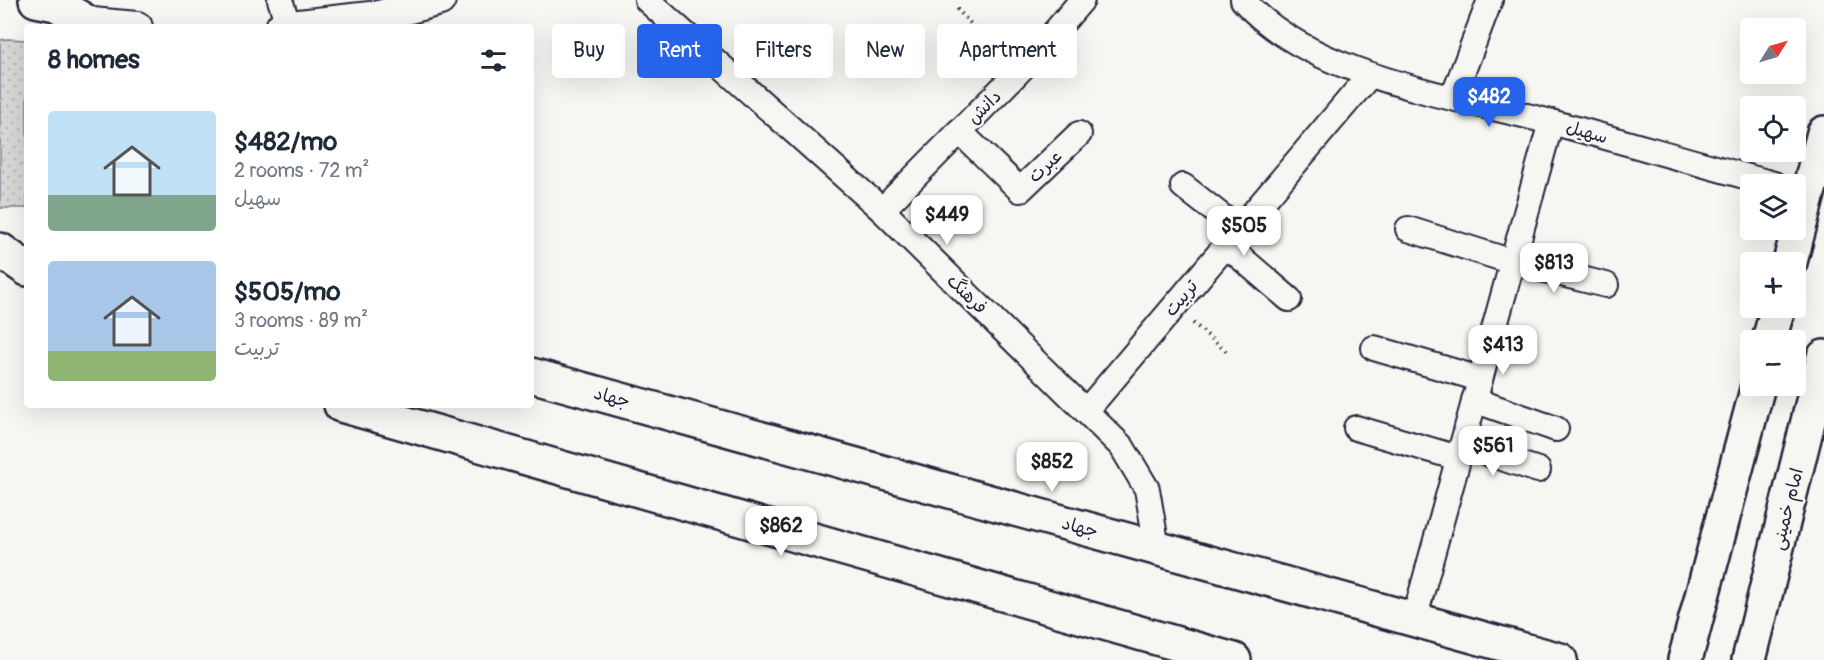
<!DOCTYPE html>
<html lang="en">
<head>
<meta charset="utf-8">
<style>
	body { margin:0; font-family:Pangolin,"Playpen Sans Arabic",sans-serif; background:#f6f6f7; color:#1f2937; height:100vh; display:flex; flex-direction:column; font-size:22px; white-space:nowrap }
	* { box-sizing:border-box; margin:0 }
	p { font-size:20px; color:#747a83 }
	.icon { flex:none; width:33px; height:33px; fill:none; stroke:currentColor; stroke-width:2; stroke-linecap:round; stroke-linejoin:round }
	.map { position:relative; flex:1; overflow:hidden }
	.drawer { position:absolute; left:24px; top:24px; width:510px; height:384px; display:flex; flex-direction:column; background:#fff; border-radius:6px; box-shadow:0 6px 24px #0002 }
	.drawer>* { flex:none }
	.banner { position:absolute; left:552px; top:24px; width:570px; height:54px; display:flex; gap:12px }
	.needle { width:39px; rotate:53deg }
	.controls { position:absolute; left:1740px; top:18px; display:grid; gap:12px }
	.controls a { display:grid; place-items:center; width:66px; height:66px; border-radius:6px; background:#fff; box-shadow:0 6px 24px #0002; font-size:30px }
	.price { position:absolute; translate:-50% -51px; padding:0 14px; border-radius:12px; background:#fff; color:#222; font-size:20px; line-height:39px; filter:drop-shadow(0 2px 3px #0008) }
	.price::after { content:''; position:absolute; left:50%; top:36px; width:18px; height:14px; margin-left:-9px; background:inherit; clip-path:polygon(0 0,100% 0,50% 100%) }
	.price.on { background:#2563eb; color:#fff }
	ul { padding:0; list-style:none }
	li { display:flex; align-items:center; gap:18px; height:150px; padding:0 24px }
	li span { display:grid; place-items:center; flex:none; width:168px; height:120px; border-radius:6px; color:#555 }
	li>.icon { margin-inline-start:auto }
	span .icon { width:72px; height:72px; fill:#fffc; stroke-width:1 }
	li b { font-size:26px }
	h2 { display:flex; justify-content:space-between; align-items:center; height:72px; padding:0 24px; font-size:26px }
	.tag { padding:0 21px; border-radius:6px; background:#fff; box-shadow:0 6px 24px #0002; font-size:21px; line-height:54px }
	.tag.on { background:#2563eb; color:#fff }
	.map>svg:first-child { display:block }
	.grass { fill:url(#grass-dots); stroke:#7c7c89; stroke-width:1.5 }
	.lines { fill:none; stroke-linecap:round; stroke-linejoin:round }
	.minor-casing { stroke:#22223b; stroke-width:28 }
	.tertiary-casing { stroke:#22223b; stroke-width:34 }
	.secondary-casing { stroke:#22223b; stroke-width:38 }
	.primary-casing { stroke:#22223b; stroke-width:38 }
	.path { stroke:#22223b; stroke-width:4; stroke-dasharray:1.5 4.5; stroke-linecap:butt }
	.minor { stroke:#f6f6f2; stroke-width:24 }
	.tertiary { stroke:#f6f6f2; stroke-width:30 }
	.secondary { stroke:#f6f6f2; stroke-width:33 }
	.primary { stroke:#f6f6f2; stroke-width:33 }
	.labels { text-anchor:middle; stroke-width:5; stroke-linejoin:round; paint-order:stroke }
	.street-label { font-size:18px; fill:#22223b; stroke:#f6f6f2 }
</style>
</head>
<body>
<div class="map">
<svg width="1824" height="660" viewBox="0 0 1824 660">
	<defs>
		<pattern id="grass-dots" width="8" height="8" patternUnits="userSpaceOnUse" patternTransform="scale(1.5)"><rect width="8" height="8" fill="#d7d7d7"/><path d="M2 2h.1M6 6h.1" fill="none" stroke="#b8b8b9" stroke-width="1.8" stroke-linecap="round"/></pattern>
	</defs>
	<rect width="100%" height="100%" fill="#f6f6f2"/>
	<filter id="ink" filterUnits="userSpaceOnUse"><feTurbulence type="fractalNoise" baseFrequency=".0167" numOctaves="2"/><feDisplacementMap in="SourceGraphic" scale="12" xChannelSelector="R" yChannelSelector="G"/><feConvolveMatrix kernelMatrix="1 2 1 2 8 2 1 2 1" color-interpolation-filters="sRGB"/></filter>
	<g filter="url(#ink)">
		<path class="grass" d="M 7,39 L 27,40 L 27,208 L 0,208 L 0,40 Z"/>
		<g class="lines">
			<defs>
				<g id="minor">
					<path d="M 280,0 L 289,27"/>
					<path d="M 647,0 L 882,210 L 1122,447 L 1147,489 L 1157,548"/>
					<path d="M 1243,0 C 1309,76 1457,97 1551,122 C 1625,142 1699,164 1774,184"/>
					<path d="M 1453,97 L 1490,0"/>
					<path d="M 959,131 L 1020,190 L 1079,134"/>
					<path d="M 1183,186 L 1239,230"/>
					<path d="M 882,210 L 1036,54 L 1082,0"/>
					<path d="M 1408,229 L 1513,262 L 1606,285"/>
					<path d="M 1226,245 L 1289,299"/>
					<path d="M 1374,348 L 1480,379"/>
					<path d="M 1474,400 L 1556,429"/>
					<path d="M 1086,411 L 1370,75"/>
					<path d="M 1356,428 L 1458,458"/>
					<path d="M 1462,445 L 1538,470"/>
					<path d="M 1414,620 L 1551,122"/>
				</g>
				<g id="tertiary">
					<path d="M 92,23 L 137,27"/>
					<path d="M 281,27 L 379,16 L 440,0"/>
				</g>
				<g id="secondary">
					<path d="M 36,0 L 56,4 L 95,27"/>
					<path d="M 0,250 L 27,269"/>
					<path d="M 531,375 L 1560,660"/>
					<path d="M 341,405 L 1234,660"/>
				</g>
				<g id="primary">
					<path d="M 1790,262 L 1824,133"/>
					<path d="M 1769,340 L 1778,308"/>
					<path d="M 1685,660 L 1758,386"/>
					<path d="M 1749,660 L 1824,357"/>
				</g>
			</defs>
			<use href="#minor" class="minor-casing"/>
			<use href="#tertiary" class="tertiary-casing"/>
			<use href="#secondary" class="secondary-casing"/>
			<use href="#primary" class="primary-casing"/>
			<g class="path">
				<path d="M 957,9 L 1000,55"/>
				<path d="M 1193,323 L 1227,352"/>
			</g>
			<use href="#minor" class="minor"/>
			<use href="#tertiary" class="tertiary"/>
			<use href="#secondary" class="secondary"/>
			<use href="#primary" class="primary"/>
		</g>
	</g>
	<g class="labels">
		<g class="street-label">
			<text transform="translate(984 107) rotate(-45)" y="6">دانش</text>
			<text transform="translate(1587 132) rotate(16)" y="6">سهیل</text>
			<text transform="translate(1045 166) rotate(-43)" y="6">عبرت</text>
			<text transform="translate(967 294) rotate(44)" y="6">فرهنگ</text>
			<text transform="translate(1181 298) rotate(-50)" y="6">تربیت</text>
			<text transform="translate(612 397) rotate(15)" y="6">جهاد</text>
			<text transform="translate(1787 509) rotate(-76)" y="6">امام خمینی</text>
			<text transform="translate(1080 527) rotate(15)" y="6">جهاد</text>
		</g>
	</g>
</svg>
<div class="controls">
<a><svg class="needle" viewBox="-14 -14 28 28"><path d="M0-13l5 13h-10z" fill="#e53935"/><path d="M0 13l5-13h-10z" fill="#747a83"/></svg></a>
<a><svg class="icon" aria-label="locate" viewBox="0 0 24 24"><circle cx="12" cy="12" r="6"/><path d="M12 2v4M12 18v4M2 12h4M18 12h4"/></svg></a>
<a><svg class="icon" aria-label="layers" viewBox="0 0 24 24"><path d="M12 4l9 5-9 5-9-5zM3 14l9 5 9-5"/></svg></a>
<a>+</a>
<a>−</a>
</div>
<b class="price on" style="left:1489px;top:128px">$482</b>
<b class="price" style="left:947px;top:246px">$449</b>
<b class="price" style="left:1244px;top:257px">$505</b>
<b class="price" style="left:1554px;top:294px">$813</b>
<b class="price" style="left:1503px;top:376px">$413</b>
<b class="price" style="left:1493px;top:477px">$561</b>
<b class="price" style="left:1052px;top:493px">$852</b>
<b class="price" style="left:781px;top:557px">$862</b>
<div class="banner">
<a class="tag">Buy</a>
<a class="tag on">Rent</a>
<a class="tag">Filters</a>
<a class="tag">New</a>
<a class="tag">Apartment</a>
</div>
<section class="drawer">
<h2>8 homes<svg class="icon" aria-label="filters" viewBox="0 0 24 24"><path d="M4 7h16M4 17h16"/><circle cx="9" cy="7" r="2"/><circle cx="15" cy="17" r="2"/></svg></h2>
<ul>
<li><span style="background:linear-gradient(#bfe0f5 70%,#7fa58c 0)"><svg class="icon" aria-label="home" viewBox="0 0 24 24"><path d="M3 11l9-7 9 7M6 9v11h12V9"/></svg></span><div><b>$482/mo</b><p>2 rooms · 72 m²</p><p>سهیل</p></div></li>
<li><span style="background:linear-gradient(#a9c7e8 75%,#8fb573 0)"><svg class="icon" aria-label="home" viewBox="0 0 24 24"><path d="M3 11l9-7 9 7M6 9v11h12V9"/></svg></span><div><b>$505/mo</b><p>3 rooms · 89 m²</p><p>تربیت</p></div></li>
</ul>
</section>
</div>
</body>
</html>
